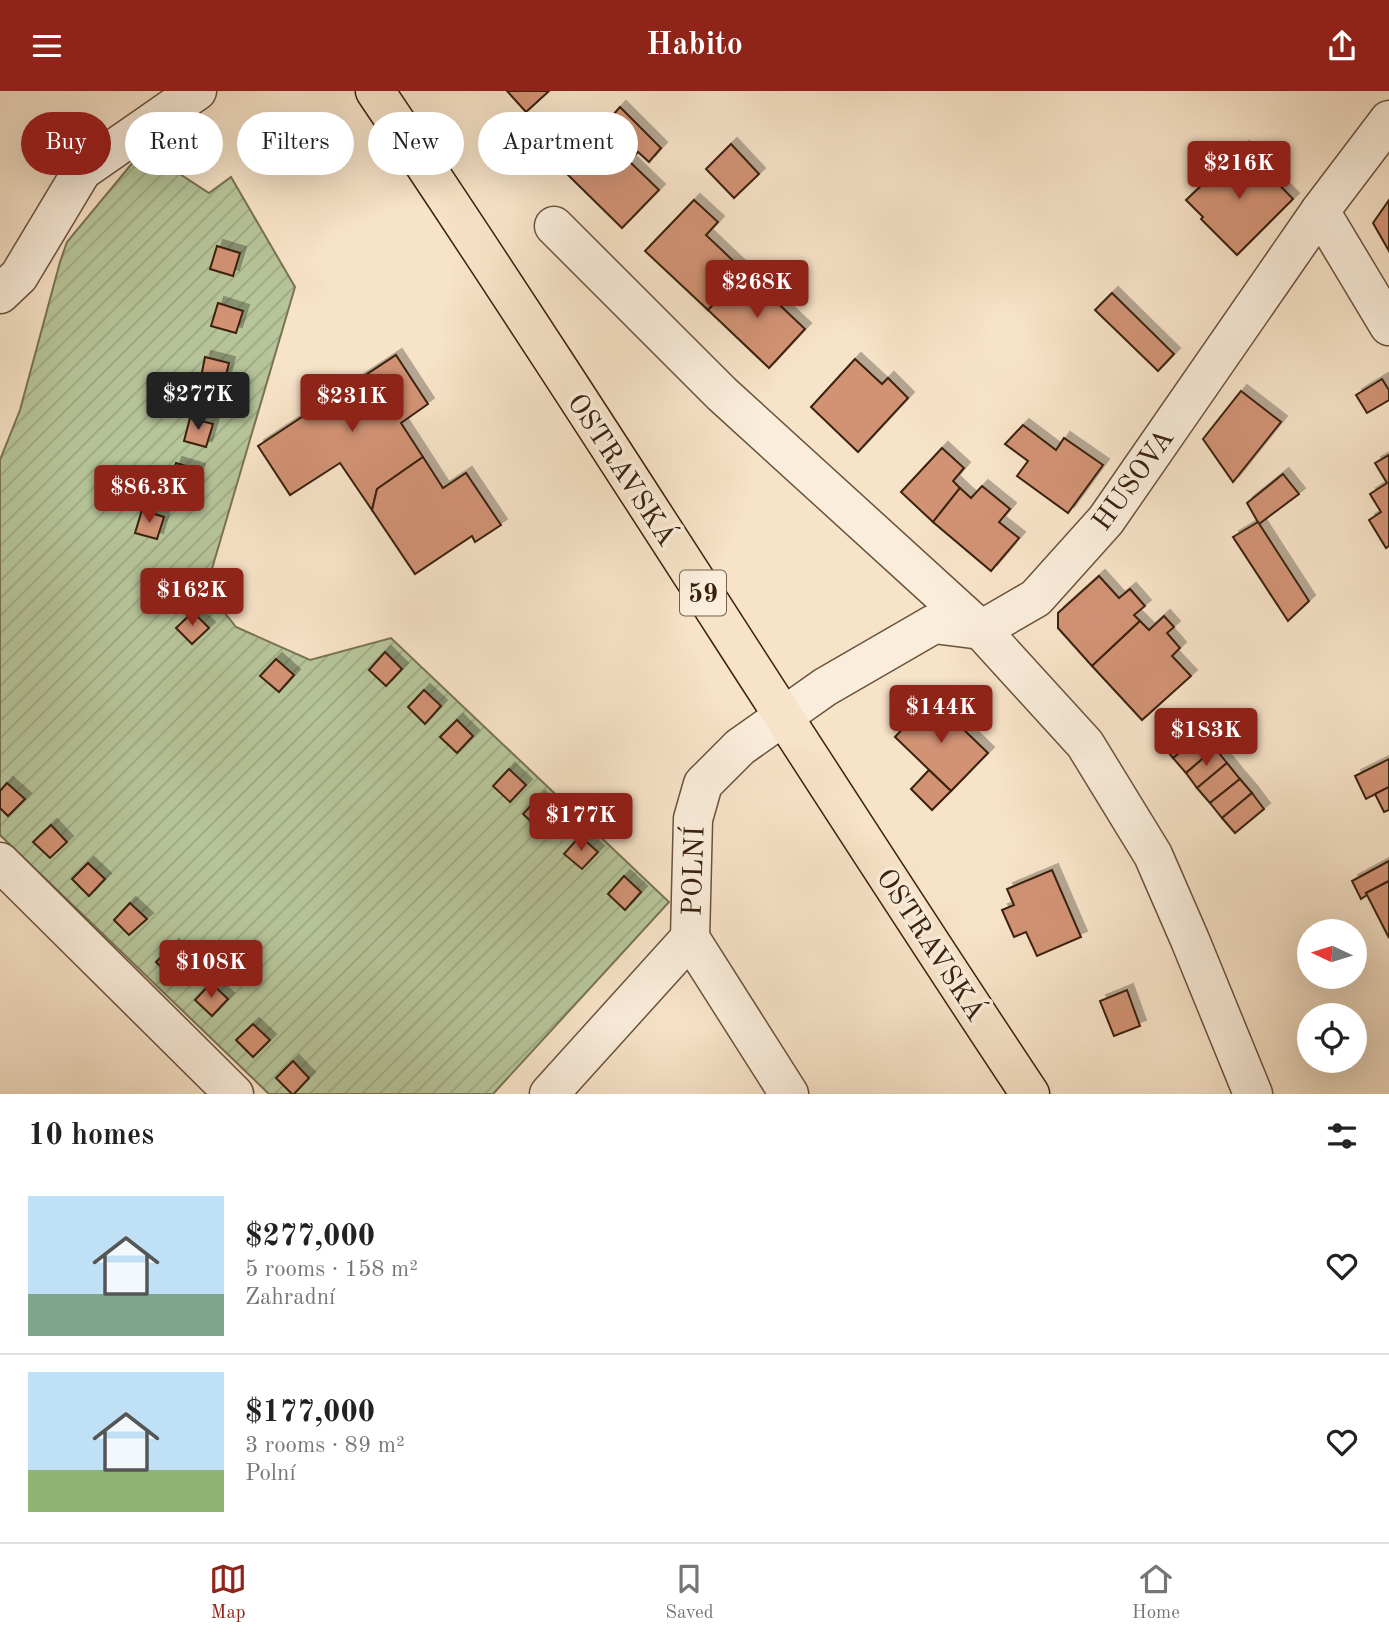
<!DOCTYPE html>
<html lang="en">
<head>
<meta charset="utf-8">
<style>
	body { margin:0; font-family:"Old Standard TT",serif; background:#f2f2f2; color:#222; height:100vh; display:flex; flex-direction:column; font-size:26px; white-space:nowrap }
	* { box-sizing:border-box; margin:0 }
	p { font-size:23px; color:#767676 }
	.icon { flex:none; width:38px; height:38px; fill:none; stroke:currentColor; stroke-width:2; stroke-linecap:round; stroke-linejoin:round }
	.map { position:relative; height:1003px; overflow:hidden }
	.side { display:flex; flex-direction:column; background:#fff; flex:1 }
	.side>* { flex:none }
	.hud { position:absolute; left:21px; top:21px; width:700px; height:63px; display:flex; gap:14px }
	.needle { width:46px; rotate:274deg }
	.tools { position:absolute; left:1297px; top:828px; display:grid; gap:14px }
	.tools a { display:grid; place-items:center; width:70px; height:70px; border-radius:50%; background:#fff; box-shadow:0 7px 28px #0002; font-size:35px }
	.price { position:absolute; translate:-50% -60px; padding:0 16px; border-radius:7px; background:#8f2418; color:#fff; font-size:23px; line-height:46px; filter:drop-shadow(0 2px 4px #0008) }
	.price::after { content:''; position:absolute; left:50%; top:42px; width:21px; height:16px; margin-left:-10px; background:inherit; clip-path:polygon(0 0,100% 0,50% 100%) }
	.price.current { background:#222; color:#fff }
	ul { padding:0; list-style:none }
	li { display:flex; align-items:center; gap:21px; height:175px; padding:0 28px }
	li+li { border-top:2px solid #e0e0e0 }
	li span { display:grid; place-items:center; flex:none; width:196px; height:140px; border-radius:0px; color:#555 }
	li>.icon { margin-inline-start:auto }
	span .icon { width:84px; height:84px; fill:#fffc; stroke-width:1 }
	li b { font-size:30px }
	h2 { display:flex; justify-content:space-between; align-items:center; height:84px; padding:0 28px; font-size:30px }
	.tag { padding:0 24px; border-radius:32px; background:#fff; box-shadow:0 7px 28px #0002; font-size:24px; line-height:63px }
	.tag.current { background:#8f2418; color:#fff }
	header { display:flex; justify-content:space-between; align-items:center; height:91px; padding:0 28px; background:#8f2418; color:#fff; font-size:32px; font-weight:600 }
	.menu { display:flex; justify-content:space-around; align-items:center; height:98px; border-top:2px solid #e0e0e0; background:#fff; font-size:19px; color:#767676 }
	.menu a { display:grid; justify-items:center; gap:4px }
	.menu .current { color:#8f2418 }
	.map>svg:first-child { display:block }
	.garden { fill:url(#garden-furrows); stroke:#797354; stroke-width:2 }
	.building { fill:#d29374; stroke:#3b210e; stroke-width:2; filter:url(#shadow) }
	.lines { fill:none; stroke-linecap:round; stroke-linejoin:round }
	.street-casing { stroke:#6a523c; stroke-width:41 }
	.primary-casing { stroke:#3b210e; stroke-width:41 }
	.street { stroke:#faeddb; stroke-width:38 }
	.primary { stroke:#f7e3c8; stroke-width:38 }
	.labels { text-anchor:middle; stroke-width:7; stroke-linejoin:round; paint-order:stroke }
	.shield { fill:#faeddb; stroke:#745e4c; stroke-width:2 }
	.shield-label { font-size:26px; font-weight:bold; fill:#3b210e }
	.street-label { font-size:28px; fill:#3b210e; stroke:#faeddb }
</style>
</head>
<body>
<header><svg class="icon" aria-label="menu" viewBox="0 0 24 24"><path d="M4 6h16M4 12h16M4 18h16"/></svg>Habito<svg class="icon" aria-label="share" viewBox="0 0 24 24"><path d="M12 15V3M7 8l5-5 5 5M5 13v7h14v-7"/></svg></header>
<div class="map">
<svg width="1389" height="1003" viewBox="0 0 1389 1003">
	<defs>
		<pattern id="garden-furrows" width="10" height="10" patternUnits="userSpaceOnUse" patternTransform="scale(1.75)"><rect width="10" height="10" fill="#b7c59a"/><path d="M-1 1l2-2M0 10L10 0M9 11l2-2" fill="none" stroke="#9ea984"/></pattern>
		<filter id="shadow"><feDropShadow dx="6" dy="-6" stdDeviation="0" flood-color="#0004"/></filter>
	</defs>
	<rect width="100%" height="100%" fill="#f7e3c8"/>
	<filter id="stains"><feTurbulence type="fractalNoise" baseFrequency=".00286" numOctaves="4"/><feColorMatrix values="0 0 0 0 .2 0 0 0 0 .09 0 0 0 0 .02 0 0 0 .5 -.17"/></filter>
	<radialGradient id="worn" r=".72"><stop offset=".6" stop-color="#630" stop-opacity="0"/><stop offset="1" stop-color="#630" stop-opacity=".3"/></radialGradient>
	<path class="garden" d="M 143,59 L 209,102 L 231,86 L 295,196 L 206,498 L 236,536 L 310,569 L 391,547 L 669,811 L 493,1003 L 269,1003 L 0,744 L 0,369 L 20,319 L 60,171 L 67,151 Z"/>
	<g class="building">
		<path d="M 507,0 L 549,0 L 526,21 Z"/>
		<path d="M 620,16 L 661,57 L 649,71 L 638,61 L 629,70 L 659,99 L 622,137 L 565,81 L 616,29 L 612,25 Z"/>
		<path d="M 731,53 L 759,83 L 734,107 L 706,78 Z"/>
		<path d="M 1243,56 L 1293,108 L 1237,164 L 1201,128 L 1203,126 L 1186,109 L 1220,77 L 1221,78 Z"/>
		<path d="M 694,109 L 718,131 L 706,144 L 745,181 L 708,219 L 645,160 Z"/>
		<path d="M 1389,109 L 1389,160 L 1373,132 Z"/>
		<path d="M 217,155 L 240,162 L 233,185 L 210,178 Z"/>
		<path d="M 745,181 L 805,238 L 769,277 L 708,219 Z"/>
		<path d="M 1112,202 L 1174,263 L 1158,280 L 1095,219 Z"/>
		<path d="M 218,212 L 243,220 L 236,242 L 211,235 Z"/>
		<path d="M 396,264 L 428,313 L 401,332 L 423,366 L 377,398 L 372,419 L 340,372 L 290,404 L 258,355 Z"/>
		<path d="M 205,266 L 229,272 L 223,296 L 200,291 Z"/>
		<path d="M 855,268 L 882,293 L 888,287 L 908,307 L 858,361 L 811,316 Z"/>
		<path d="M 1382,288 L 1389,299 L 1389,309 L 1367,322 L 1356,304 Z"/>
		<path d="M 1241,300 L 1281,331 L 1233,391 L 1203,348 Z"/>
		<path d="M 190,327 L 213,333 L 206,356 L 184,350 Z"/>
		<path d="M 1023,334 L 1056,359 L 1064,347 L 1103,374 L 1068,422 L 1017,385 L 1028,370 L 1005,353 Z"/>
		<path d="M 942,357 L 964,377 L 953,390 L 960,397 L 933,431 L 901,401 Z"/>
		<path d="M 1389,364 L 1389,455 L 1386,457 L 1369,429 L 1381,421 L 1370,403 L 1387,392 L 1375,372 Z"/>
		<path d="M 423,366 L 443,397 L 466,382 L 501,434 L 475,451 L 472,445 L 415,483 L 372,419 L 377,398 Z"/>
		<path d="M 176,372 L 199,379 L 191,401 L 169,395 Z"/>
		<path d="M 1283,383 L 1299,403 L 1259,433 L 1247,412 Z"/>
		<path d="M 982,395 L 1010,418 L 999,431 L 1019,447 L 991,480 L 933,431 L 960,397 L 971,407 Z"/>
		<path d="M 142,419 L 164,426 L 157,448 L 135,442 Z"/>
		<path d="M 1258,431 L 1309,510 L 1288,530 L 1233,446 Z"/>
		<path d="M 1099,485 L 1119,507 L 1130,498 L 1145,515 L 1134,524 L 1140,530 L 1092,575 L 1058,537 L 1058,522 Z"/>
		<path d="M 193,521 L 209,537 L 192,553 L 176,537 Z"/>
		<path d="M 1164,525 L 1174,536 L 1167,542 L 1180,557 L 1172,565 L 1191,585 L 1142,629 L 1092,575 L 1140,530 L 1149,539 Z"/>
		<path d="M 385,561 L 402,578 L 386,595 L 369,579 Z"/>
		<path d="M 276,568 L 294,584 L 279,601 L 260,585 Z"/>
		<path d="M 424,599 L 441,615 L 425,633 L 408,616 Z"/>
		<path d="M 931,607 L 988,662 L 951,700 L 895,646 Z"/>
		<path d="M 1190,626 L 1203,643 L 1173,667 L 1160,651 Z"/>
		<path d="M 457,629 L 473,645 L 457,662 L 440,646 Z"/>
		<path d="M 1203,643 L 1215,657 L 1186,682 L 1173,667 Z"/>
		<path d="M 1215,657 L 1227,672 L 1197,697 L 1186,682 Z"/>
		<path d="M 1389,668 L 1389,696 L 1366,708 L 1355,685 Z"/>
		<path d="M 1227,672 L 1240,688 L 1210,712 L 1197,697 Z"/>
		<path d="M 509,678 L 526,694 L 510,711 L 493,695 Z"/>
		<path d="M 929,679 L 951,700 L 932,719 L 911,698 Z"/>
		<path d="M 1240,688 L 1252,702 L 1222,727 L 1210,712 Z"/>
		<path d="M 7,692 L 25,708 L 8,725 L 0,717 L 0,700 Z"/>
		<path d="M 1389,696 L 1389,719 L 1384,721 L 1375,703 Z"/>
		<path d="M 1252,702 L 1264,718 L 1235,742 L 1222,727 Z"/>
		<path d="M 539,706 L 556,722 L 540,739 L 523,723 Z"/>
		<path d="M 51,734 L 67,751 L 50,767 L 33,751 Z"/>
		<path d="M 580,745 L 598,761 L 582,778 L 564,763 Z"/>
		<path d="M 1389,770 L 1389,790 L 1366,802 L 1367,804 L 1361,808 L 1352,790 Z"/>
		<path d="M 88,772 L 105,788 L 89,805 L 72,788 Z"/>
		<path d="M 1052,779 L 1081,846 L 1037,865 L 1026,841 L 1014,846 L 1002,819 L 1014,814 L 1007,798 Z"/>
		<path d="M 624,785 L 641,801 L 625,819 L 608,803 Z"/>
		<path d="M 1389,790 L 1389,847 L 1366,802 Z"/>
		<path d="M 130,812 L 147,828 L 129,844 L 114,829 Z"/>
		<path d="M 173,854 L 189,871 L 173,888 L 156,871 Z"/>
		<path d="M 211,892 L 228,908 L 212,925 L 195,909 Z"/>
		<path d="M 1127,899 L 1140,935 L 1114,945 L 1100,910 Z"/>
		<path d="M 253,933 L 270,949 L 253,966 L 236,949 Z"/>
		<path d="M 293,970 L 309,987 L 294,1003 L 292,1003 L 276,987 Z"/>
	</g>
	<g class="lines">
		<defs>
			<g id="street">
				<path d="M 1320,120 L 1389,235"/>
				<path d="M 554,135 L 722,303 L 981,539 L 1085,653 L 1153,764 L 1190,849 L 1253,1003"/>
				<path d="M 0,203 L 19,185 L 82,80 L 197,0"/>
				<path d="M 0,771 L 234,1003"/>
				<path d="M 690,847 L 789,1003"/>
				<path d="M 549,1003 L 690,847 L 693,728 L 703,693 L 740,656 L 825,596 L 934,533 L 981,539 L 1036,507 L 1106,429 L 1320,120 L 1389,29"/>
			</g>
			<path id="primary" d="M 375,0 C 598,331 809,671 1030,1003"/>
		</defs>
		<use href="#street" class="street-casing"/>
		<use href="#primary" class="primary-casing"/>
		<use href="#street" class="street"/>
		<use href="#primary" class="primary"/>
	</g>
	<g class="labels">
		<rect class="shield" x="680" y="479.5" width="46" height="45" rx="5"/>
		<g class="shield-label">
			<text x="703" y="511">59</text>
		</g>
		<g class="street-label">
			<text transform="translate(623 378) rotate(57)" y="10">OSTRAVSKÁ</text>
			<text transform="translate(1132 388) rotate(-54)" y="10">HUSOVA</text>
			<text transform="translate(692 780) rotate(-88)" y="10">POLNÍ</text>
			<text transform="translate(932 853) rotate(57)" y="10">OSTRAVSKÁ</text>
		</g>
	</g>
	<rect width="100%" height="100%" filter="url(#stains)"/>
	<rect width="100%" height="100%" fill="url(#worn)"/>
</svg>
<div class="tools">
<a><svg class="needle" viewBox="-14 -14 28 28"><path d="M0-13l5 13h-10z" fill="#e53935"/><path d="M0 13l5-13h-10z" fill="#767676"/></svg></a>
<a><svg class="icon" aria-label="locate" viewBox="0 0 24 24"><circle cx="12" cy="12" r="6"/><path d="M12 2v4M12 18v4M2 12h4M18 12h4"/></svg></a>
</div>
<b class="price" style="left:1239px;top:110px">$216K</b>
<b class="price" style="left:757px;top:229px">$268K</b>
<b class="price current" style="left:198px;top:341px">$277K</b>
<b class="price" style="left:352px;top:343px">$231K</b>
<b class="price" style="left:149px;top:434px">$86.3K</b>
<b class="price" style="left:192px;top:537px">$162K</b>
<b class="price" style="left:941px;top:654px">$144K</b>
<b class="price" style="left:1206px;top:677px">$183K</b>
<b class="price" style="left:581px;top:762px">$177K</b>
<b class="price" style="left:211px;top:909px">$108K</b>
<div class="hud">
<a class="tag current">Buy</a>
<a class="tag">Rent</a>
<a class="tag">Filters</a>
<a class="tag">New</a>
<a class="tag">Apartment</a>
</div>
</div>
<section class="side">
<h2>10 homes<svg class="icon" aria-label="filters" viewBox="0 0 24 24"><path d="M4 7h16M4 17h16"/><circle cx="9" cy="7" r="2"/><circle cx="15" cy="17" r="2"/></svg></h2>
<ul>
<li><span style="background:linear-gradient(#bfe0f5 70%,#7fa58c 0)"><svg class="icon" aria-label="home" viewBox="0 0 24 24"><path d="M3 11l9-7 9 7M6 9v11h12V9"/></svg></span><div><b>$277,000</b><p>5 rooms · 158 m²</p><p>Zahradní</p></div><svg class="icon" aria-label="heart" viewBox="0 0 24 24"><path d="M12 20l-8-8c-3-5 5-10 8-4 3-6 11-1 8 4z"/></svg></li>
<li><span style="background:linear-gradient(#bfe0f5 70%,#8fb573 0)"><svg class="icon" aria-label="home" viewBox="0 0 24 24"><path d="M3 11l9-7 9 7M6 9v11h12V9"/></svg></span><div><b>$177,000</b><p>3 rooms · 89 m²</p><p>Polní</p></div><svg class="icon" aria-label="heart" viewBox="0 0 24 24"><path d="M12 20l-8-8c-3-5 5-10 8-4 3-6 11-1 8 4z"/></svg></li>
</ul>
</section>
<nav class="menu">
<a class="current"><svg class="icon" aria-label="map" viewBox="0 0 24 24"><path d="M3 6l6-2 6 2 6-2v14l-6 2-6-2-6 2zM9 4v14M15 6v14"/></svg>Map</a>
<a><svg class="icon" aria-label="saved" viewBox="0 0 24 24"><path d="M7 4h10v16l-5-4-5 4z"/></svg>Saved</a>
<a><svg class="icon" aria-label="home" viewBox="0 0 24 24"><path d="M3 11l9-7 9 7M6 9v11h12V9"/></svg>Home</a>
</nav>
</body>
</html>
